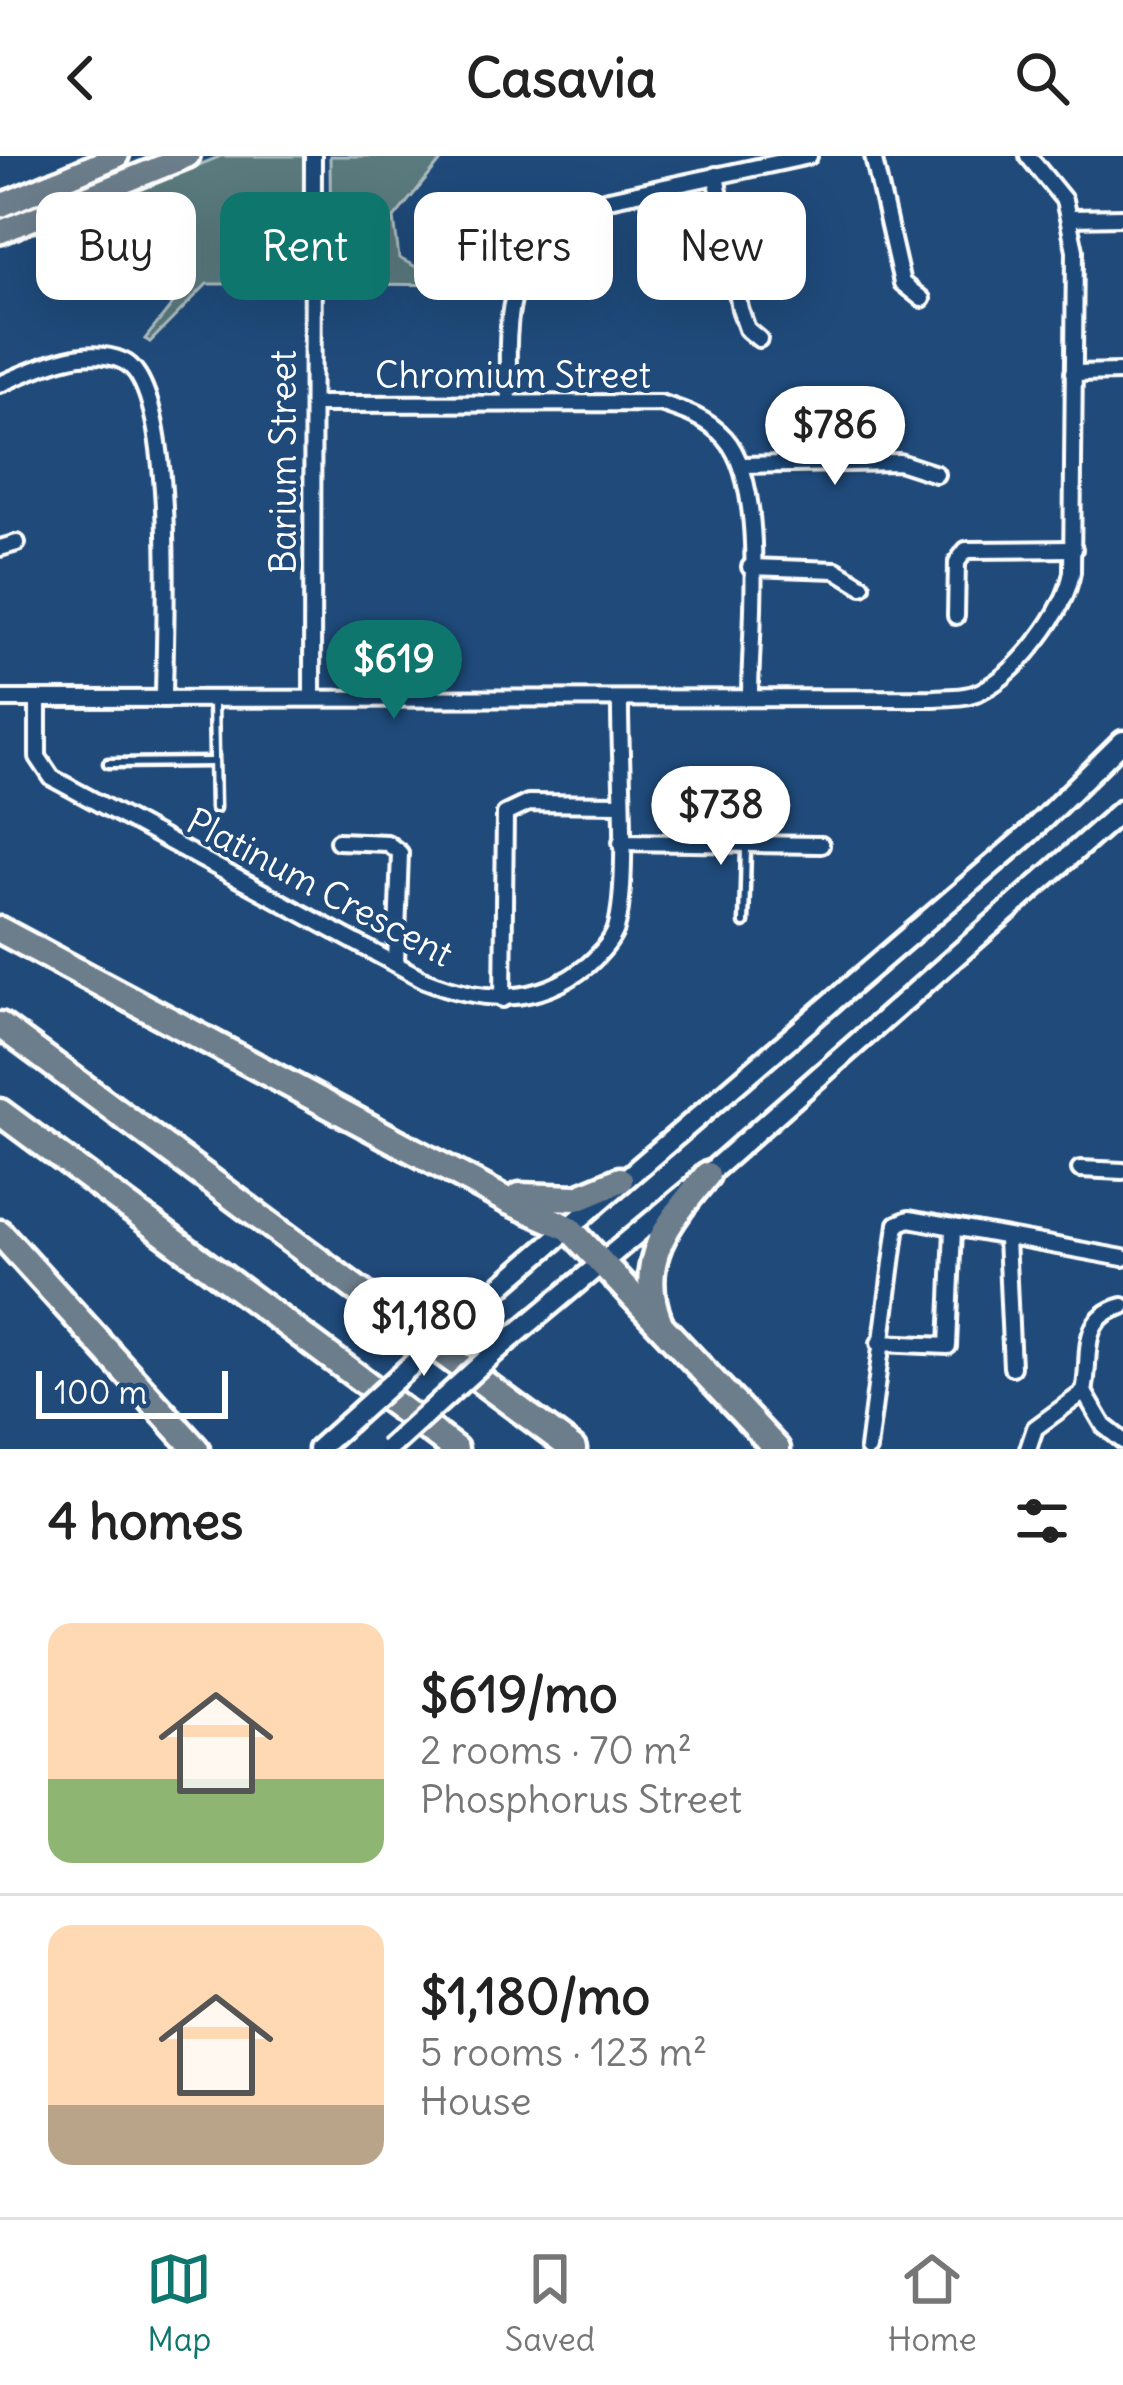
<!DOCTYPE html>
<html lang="en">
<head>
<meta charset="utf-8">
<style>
	body { margin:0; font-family:Delius,sans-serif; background:#f2f2f2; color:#222; height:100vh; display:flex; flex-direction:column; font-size:45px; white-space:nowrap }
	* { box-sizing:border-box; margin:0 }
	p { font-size:39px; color:#767676 }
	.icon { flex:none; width:66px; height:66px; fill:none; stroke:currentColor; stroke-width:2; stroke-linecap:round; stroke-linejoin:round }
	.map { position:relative; height:1293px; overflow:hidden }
	.panel { display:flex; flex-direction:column; background:#fff; flex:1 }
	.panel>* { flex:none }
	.top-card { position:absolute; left:36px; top:36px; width:1053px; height:108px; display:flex; gap:24px }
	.scale { position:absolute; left:36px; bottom:30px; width:192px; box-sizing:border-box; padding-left:12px; border:6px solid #fff; border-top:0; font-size:33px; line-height:42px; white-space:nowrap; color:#fff; -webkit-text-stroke:9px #1f4a7a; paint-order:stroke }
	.price { position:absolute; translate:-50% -102px; padding:0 27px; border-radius:42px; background:#fff; color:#222; font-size:39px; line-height:78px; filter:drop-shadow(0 3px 6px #0008) }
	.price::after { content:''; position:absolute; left:50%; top:72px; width:36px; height:27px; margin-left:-18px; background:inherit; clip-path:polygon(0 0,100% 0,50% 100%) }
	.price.selected { background:#0f766e; color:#fff }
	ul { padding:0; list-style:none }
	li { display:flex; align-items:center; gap:36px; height:300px; padding:0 48px }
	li+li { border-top:3px solid #e0e0e0 }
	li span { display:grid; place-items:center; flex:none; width:336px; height:240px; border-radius:24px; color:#555 }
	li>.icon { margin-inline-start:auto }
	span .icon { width:144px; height:144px; fill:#fffc; stroke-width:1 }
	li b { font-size:51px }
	h2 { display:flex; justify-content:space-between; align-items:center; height:144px; padding:0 48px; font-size:51px }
	.chip { padding:0 42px; border-radius:24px; background:#fff; box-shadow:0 12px 48px #0002; font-size:42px; line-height:108px }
	.chip.selected { background:#0f766e; color:#fff }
	header { display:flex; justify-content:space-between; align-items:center; height:156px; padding:0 48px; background:#fff; font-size:54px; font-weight:800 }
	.tabs { display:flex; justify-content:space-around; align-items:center; height:168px; border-top:3px solid #e0e0e0; background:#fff; font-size:33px; color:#767676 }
	.tabs a { display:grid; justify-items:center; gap:6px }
	.tabs .selected { color:#0f766e }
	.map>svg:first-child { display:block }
	.green { fill:#5a7a7e; stroke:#acbcbe; stroke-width:3 }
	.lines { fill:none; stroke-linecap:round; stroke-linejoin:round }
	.service-casing { stroke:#fff; stroke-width:15 }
	.minor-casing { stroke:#fff; stroke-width:22 }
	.secondary-casing { stroke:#fff; stroke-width:27 }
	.primary-casing { stroke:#fff; stroke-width:30 }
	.motorway-casing { stroke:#fff; stroke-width:33 }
	.service { stroke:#1f4a7a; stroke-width:6 }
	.minor { stroke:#1f4a7a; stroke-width:14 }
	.secondary { stroke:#1f4a7a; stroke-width:18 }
	.primary { stroke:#6c7d8b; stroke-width:21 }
	.motorway { stroke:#6c7d8b; stroke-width:24 }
	.secondary-bridge-casing { stroke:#fff; stroke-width:27; stroke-linecap:butt }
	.secondary-bridge { stroke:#1f4a7a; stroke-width:18 }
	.labels { text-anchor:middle; stroke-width:10; stroke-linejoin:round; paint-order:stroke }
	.street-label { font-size:36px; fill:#fff; stroke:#1f4a7a }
</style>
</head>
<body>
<header><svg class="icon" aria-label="back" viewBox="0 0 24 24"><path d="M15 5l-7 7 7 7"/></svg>Casavia<svg class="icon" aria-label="search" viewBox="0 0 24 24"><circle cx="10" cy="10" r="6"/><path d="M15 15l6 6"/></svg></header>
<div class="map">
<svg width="1123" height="1293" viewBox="0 0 1123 1293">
	<rect width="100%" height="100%" fill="#1f4a7a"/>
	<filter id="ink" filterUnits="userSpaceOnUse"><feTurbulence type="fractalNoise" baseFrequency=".00833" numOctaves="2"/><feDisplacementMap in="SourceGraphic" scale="24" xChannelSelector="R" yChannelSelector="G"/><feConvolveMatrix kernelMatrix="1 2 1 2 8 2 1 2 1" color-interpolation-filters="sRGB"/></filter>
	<g filter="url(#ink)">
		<g class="green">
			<path d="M 221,0 L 305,0 L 306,128 L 207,128 L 150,186 L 145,183 L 188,129 L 133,36 Z"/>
			<path d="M 330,0 L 445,0 L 394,62 L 399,102 L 422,114 L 507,114 L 491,129 L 331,128 Z"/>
		</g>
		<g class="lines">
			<defs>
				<g id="service">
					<path d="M 213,546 L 215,652"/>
					<path d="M 108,607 L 214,606"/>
					<path d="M 744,767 L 746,692"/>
				</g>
				<g id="minor">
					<path d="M 873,0 L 902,127 L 922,143"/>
					<path d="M 716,19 L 740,153 L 747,173 L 759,183"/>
					<path d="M 1071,62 L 1123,61"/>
					<path d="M 1073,217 L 1123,216"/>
					<path d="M 0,228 C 35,213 84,188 123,205 C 179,229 164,484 164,543"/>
					<path d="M 509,245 C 505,153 505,87 604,44 L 809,0"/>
					<path d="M 314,248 L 660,247 C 685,255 707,262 725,282 C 768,330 750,476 750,541"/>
					<path d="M 742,309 L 899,306 L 936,318"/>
					<path d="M 0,392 L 17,387"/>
					<path d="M 750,411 L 836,414 L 862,430"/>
					<path d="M 956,460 L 957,406 L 966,394 L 1074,393"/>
					<path d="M 312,541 L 313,0"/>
					<path d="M 0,543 L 934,542 C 950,541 967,542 981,535 C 1018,517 1065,456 1072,416 L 1075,94 L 1064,44 L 1028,0"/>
					<path d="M 38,543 L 38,601 L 52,622 L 425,824 C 483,847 538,850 588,809 C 599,799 611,787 616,773 C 630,724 619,600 620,543"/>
					<path d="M 338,685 L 387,687 L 400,697 L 396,806"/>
					<path d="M 621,686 L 821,689"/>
					<path d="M 503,843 L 505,658 L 528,647 L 619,648"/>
					<path d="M 1080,1013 L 1123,1015"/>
					<path d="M 1006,1083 L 1012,1211"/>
					<path d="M 879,1187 L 948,1190 L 953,1073"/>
					<path d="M 1084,1236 L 1104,1270 L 1123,1285"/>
					<path d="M 868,1293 L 897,1068 L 909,1063 L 1123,1102"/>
					<path d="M 1028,1293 L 1035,1272 L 1084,1236 C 1092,1201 1077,1162 1123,1150"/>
				</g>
				<g id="secondary">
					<path d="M 466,1160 L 1028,678 L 1123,585"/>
					<path d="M 497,1194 L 707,1019 L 1123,653"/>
					<path d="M 318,1293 L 347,1267"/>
				</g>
				<g id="primary">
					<path d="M 0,50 L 117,0"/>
					<path d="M 0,76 L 188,0"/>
				</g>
				<g id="motorway">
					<path d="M 0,774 L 508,1045 L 569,1072 L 777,1293"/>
					<path d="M 0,869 L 573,1293"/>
					<path d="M 0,956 L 455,1293"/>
					<path d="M 520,1040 L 577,1042 L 620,1024"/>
					<path d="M 0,1077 L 196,1293"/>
					<path d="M 659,1165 C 635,1104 670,1064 707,1019"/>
				</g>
			</defs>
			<use href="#service" class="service-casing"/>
			<use href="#minor" class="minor-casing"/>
			<use href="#secondary" class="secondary-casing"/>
			<use href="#primary" class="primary-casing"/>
			<use href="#motorway" class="motorway-casing"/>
			<use href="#service" class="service"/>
			<use href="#minor" class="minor"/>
			<use href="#secondary" class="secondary"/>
			<use href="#primary" class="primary"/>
			<use href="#motorway" class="motorway"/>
			<defs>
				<g id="secondary-bridge">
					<path d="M 347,1267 L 466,1160"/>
					<path d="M 388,1293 L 497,1194"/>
				</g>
			</defs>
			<use href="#secondary-bridge" class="secondary-bridge-casing"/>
			<use href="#secondary-bridge" class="secondary-bridge"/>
		</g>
	</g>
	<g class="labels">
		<g class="street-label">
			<text x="513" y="232">Chromium Street</text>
			<text transform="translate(283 306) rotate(-90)" y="13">Barium Street</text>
			<text transform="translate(320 731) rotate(28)" y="13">Platinum Crescent</text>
		</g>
	</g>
</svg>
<div class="scale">100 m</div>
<b class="price" style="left:835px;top:332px">$786</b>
<b class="price selected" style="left:394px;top:566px">$619</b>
<b class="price" style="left:721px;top:712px">$738</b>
<b class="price" style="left:424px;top:1223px">$1,180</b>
<div class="top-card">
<a class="chip">Buy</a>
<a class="chip selected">Rent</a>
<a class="chip">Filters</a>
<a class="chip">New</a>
</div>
</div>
<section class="panel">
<h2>4 homes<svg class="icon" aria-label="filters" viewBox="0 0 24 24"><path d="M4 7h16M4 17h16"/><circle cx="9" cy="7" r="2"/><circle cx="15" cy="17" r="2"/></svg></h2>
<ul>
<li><span style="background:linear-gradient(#ffd9b3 65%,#8fb573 0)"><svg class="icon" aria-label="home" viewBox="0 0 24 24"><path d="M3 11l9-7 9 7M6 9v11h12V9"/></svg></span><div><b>$619/mo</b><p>2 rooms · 70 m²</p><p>Phosphorus Street</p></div></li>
<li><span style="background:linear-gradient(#ffd9b3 75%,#b9a48a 0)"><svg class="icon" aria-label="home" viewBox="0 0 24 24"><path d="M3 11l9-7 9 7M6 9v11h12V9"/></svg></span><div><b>$1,180/mo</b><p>5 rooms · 123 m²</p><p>House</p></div></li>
</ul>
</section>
<nav class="tabs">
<a class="selected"><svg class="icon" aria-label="map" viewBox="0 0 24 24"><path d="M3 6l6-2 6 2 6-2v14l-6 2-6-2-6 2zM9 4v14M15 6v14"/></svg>Map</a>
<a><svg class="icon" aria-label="saved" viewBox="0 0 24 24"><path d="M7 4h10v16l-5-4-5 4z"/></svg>Saved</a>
<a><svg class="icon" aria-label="home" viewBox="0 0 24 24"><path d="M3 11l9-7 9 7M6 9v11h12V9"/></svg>Home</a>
</nav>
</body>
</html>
